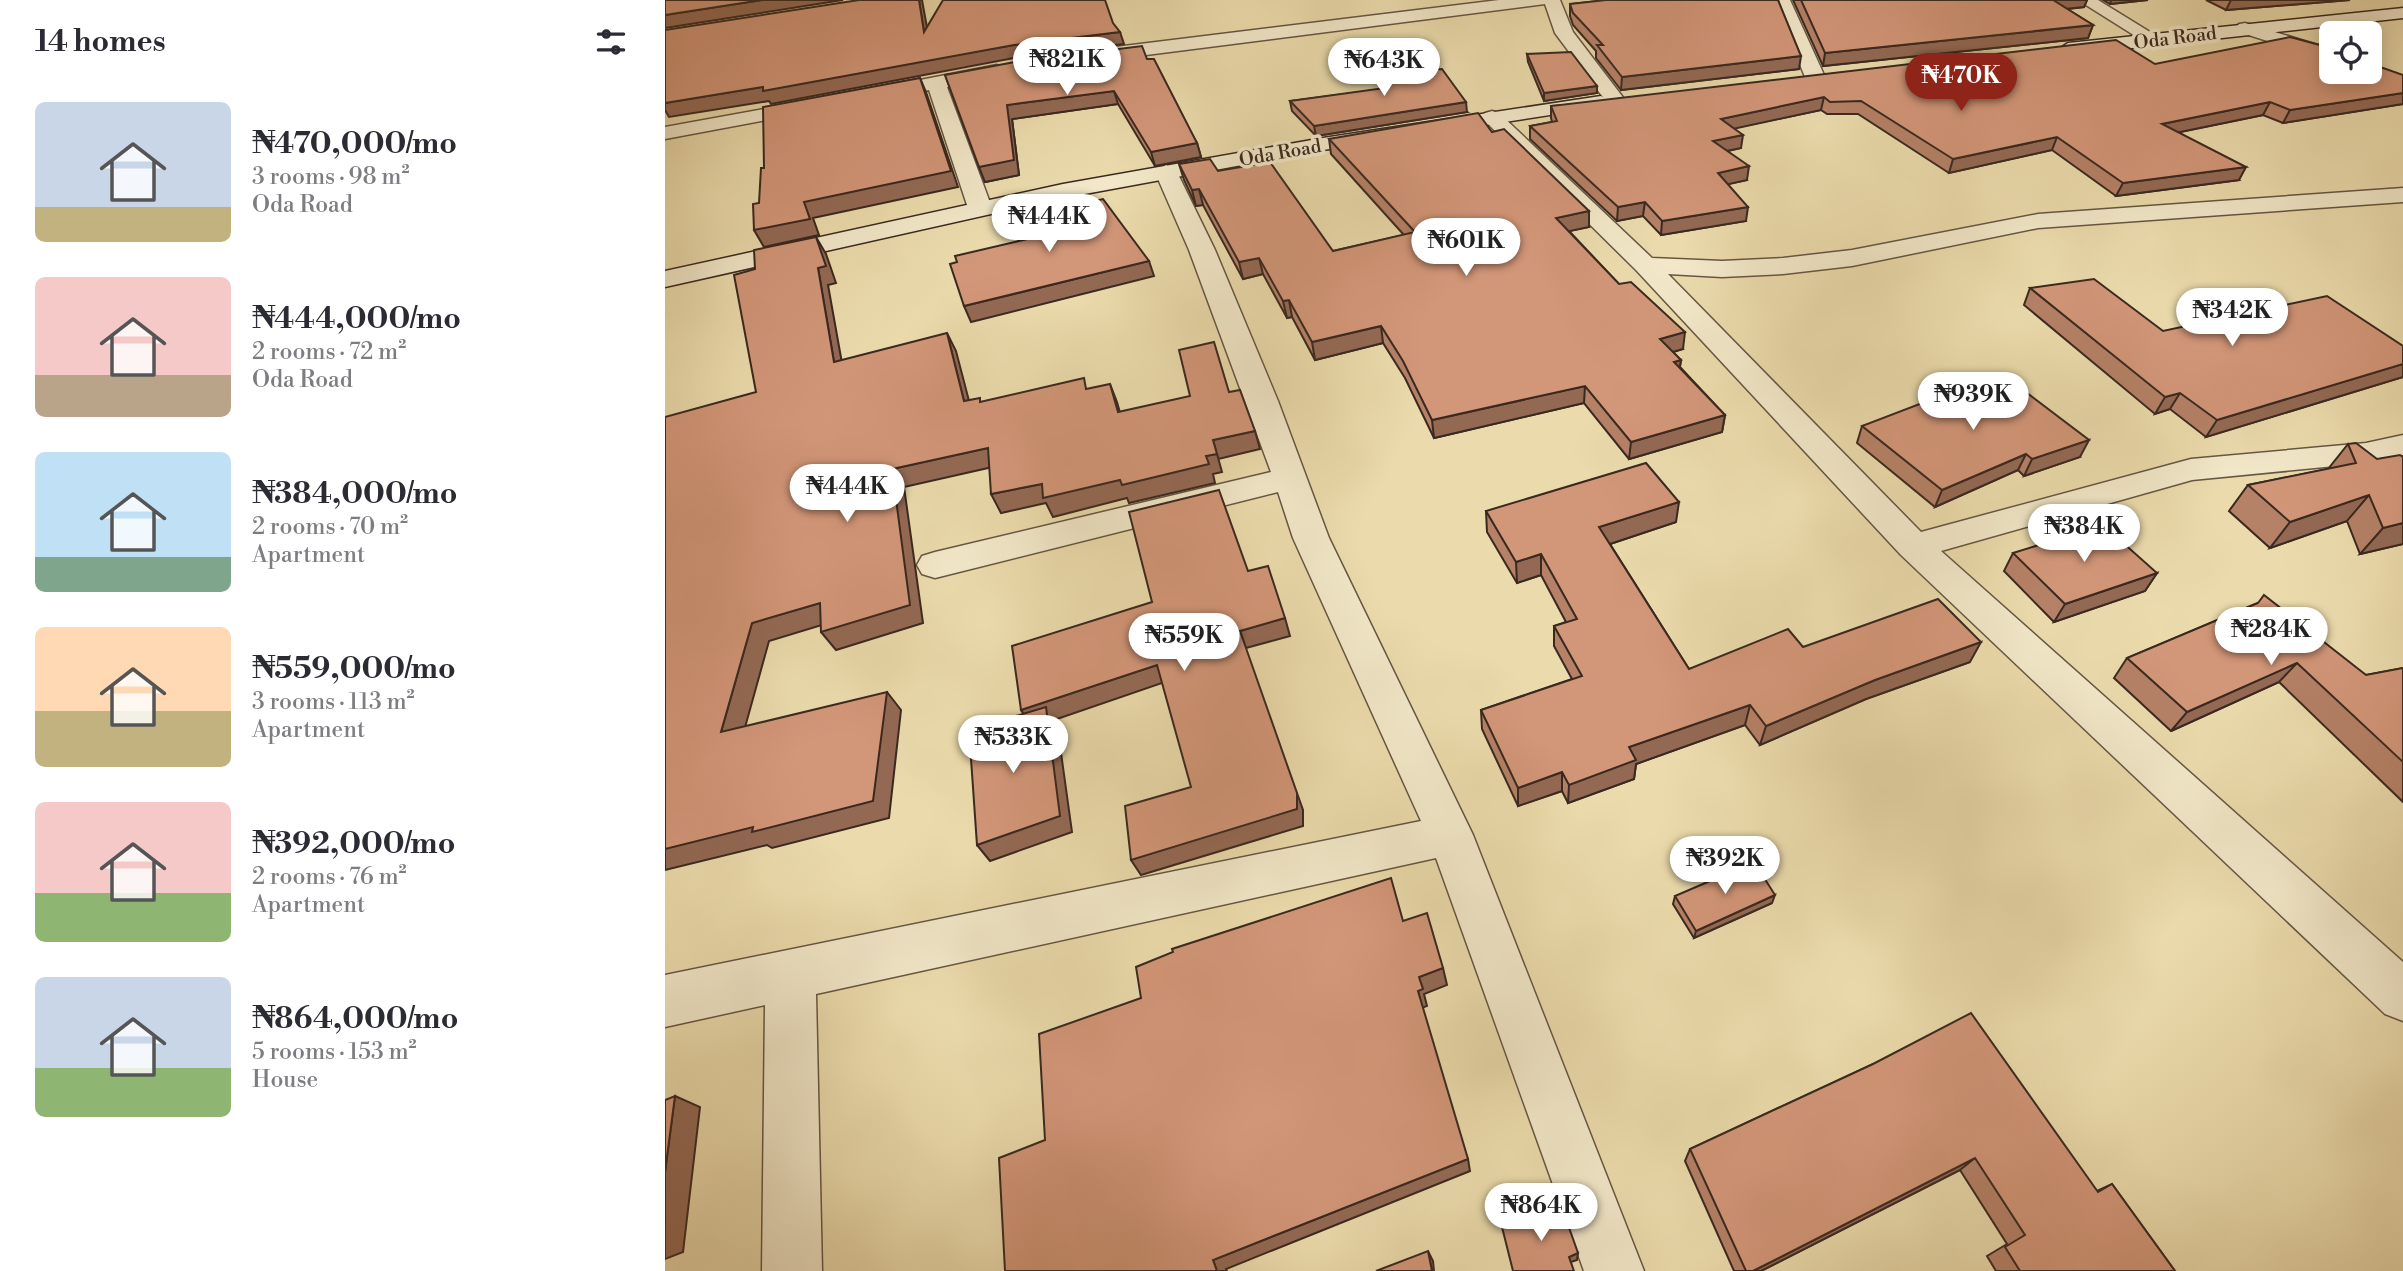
<!DOCTYPE html>
<html lang="en">
<head>
<meta charset="utf-8">
<style>
	body { margin:0; font-family:"Libre Bodoni",serif; background:#f7f7f7; color:#2b2b33; height:100vh; display:flex; flex-direction:column; font-size:26px; white-space:nowrap }
	* { box-sizing:border-box; margin:0 }
	p { font-size:23px; color:#7c7c81 }
	.icon { flex:none; width:38px; height:38px; fill:none; stroke:currentColor; stroke-width:2; stroke-linecap:round; stroke-linejoin:round }
	.map { position:relative; flex:1; overflow:hidden }
	.drawer { display:flex; flex-direction:column; background:#fff; width:665px }
	.drawer>* { flex:none }
	.fabs { position:absolute; left:1654px; top:21px; display:grid; gap:14px }
	.fabs a { display:grid; place-items:center; width:63px; height:63px; border-radius:10px; background:#fff; box-shadow:0 4px 18px #0003; font-size:35px }
	.price { position:absolute; translate:-50% -60px; padding:0 16px; border-radius:24px; background:#fff; color:#222; font-size:23px; line-height:46px; filter:drop-shadow(0 2px 4px #0008) }
	.price::after { content:''; position:absolute; left:50%; top:42px; width:21px; height:16px; margin-left:-10px; background:inherit; clip-path:polygon(0 0,100% 0,50% 100%) }
	.price.selected { background:#8f2418; color:#fff }
	ul { padding:0; list-style:none }
	li { display:flex; align-items:center; gap:21px; height:175px; padding:0 35px }
	li span { display:grid; place-items:center; flex:none; width:196px; height:140px; border-radius:10px; color:#555 }
	li>.icon { margin-inline-start:auto }
	span .icon { width:84px; height:84px; fill:#fffc; stroke-width:1 }
	li b { font-size:30px }
	h2 { display:flex; justify-content:space-between; align-items:center; height:84px; padding:0 35px; font-size:30px }
	main { display:flex; flex:1; min-height:0 }
	.map>svg:first-child { display:block }
	.lines { fill:none; stroke-linecap:round; stroke-linejoin:round }
	.street-casing { stroke:#665643; stroke-width:3 }
	.secondary-casing { stroke:#3a2920; stroke-width:3 }
	.street { fill:#f2e8c9; fill-rule:evenodd }
	.secondary { fill:#f2e8c9; fill-rule:evenodd }
	.wall { fill:#b58167; stroke:#3a2920; stroke-width:2 }
	.shaded-wall { fill:#936954; stroke:#3a2920; stroke-width:2 }
	.building { fill:#d29678; stroke:#3a2920; stroke-width:2 }
	.labels { text-anchor:middle; stroke-width:7; stroke-linejoin:round; paint-order:stroke }
	.far-street-label { font-size:19px; fill:#3a2920; stroke:#f2e8c9 }
</style>
</head>
<body>
<main>
<section class="drawer">
<h2>14 homes<svg class="icon" aria-label="filters" viewBox="0 0 24 24"><path d="M4 7h16M4 17h16"/><circle cx="9" cy="7" r="2"/><circle cx="15" cy="17" r="2"/></svg></h2>
<ul>
<li><span style="background:linear-gradient(#c9d6e8 75%,#c2b280 0)"><svg class="icon" aria-label="home" viewBox="0 0 24 24"><path d="M3 11l9-7 9 7M6 9v11h12V9"/></svg></span><div><b>₦470,000/mo</b><p>3 rooms · 98 m²</p><p>Oda Road</p></div></li>
<li><span style="background:linear-gradient(#f6c9c9 70%,#b9a48a 0)"><svg class="icon" aria-label="home" viewBox="0 0 24 24"><path d="M3 11l9-7 9 7M6 9v11h12V9"/></svg></span><div><b>₦444,000/mo</b><p>2 rooms · 72 m²</p><p>Oda Road</p></div></li>
<li><span style="background:linear-gradient(#bfe0f5 75%,#7fa58c 0)"><svg class="icon" aria-label="home" viewBox="0 0 24 24"><path d="M3 11l9-7 9 7M6 9v11h12V9"/></svg></span><div><b>₦384,000/mo</b><p>2 rooms · 70 m²</p><p>Apartment</p></div></li>
<li><span style="background:linear-gradient(#ffd9b3 60%,#c2b280 0)"><svg class="icon" aria-label="home" viewBox="0 0 24 24"><path d="M3 11l9-7 9 7M6 9v11h12V9"/></svg></span><div><b>₦559,000/mo</b><p>3 rooms · 113 m²</p><p>Apartment</p></div></li>
<li><span style="background:linear-gradient(#f6c9c9 65%,#8fb573 0)"><svg class="icon" aria-label="home" viewBox="0 0 24 24"><path d="M3 11l9-7 9 7M6 9v11h12V9"/></svg></span><div><b>₦392,000/mo</b><p>2 rooms · 76 m²</p><p>Apartment</p></div></li>
<li><span style="background:linear-gradient(#c9d6e8 65%,#8fb573 0)"><svg class="icon" aria-label="home" viewBox="0 0 24 24"><path d="M3 11l9-7 9 7M6 9v11h12V9"/></svg></span><div><b>₦864,000/mo</b><p>5 rooms · 153 m²</p><p>House</p></div></li>
</ul>
</section>
<div class="map">
<svg width="1738" height="1271" viewBox="0 0 1738 1271">
	<rect width="100%" height="100%" fill="#ebdbac"/>
	<filter id="stains"><feTurbulence type="fractalNoise" baseFrequency=".00286" numOctaves="4"/><feColorMatrix values="0 0 0 0 .2 0 0 0 0 .09 0 0 0 0 .02 0 0 0 .5 -.17"/></filter>
	<radialGradient id="worn" r=".72"><stop offset=".6" stop-color="#630" stop-opacity="0"/><stop offset="1" stop-color="#630" stop-opacity=".3"/></radialGradient>
	<g class="lines">
		<defs>
			<g id="street">
				<path d="M 834,0 L 895,0 L 908,32 L 960,100 L 957,104 L 943,104 L 890,33 L 880,4 L 426,62 L 417,56 L 426,50 Z"/>
				<path d="M 1109,0 L 1125,0 L 1160,77 L 1157,81 L 1150,83 L 1140,77 Z"/>
				<path d="M 1413,0 L 1433,0 L 1498,40 L 1495,44 L 1483,44 Z"/>
				<path d="M 1580,23 L 1666,49 L 1666,61 L 1574,32 L 1571,28 L 1574,24 Z"/>
				<path d="M 332,65 L 342,71 L 339,75 L 282,87 L 327,208 L 323,213 L 307,213 L 303,208 L 264,90 L 209,101 L 199,95 L 209,89 Z"/>
				<path d="M 149,100 L 159,106 L 156,110 L 0,139 L 0,127 Z"/>
				<path d="M 827,111 L 834,113 L 987,258 L 1057,261 L 1118,258 L 1187,250 L 1373,214 L 1738,188 L 1738,202 L 1373,228 L 1187,266 L 1118,274 L 1057,277 L 1003,274 L 1256,532 L 1526,459 L 1701,443 L 1738,435 L 1738,455 L 1701,463 L 1527,480 L 1276,551 L 1738,962 L 1738,1021 L 1720,1014 L 1236,555 L 971,270 L 820,121 L 817,117 L 820,113 Z"/>
				<path d="M 501,165 L 512,172 L 550,250 L 613,401 L 664,538 L 808,835 L 979,1271 L 919,1271 L 771,858 L 151,994 L 157,1271 L 97,1271 L 100,1005 L 0,1027 L 0,975 L 756,821 L 628,538 L 613,492 L 270,578 L 257,574 L 252,565 L 257,556 L 270,552 L 606,472 L 524,250 L 490,172 Z"/>
			</g>
			<g id="secondary">
				<path d="M 1738,8 L 1738,18 L 1403,55 L 1394,49 L 1403,43 Z"/>
				<path d="M 936,96 L 946,102 L 943,106 L 658,150 L 398,198 L 0,287 L 0,271 L 398,184 L 658,138 Z"/>
			</g>
		</defs>
		<use href="#street" class="street-casing"/>
		<use href="#secondary" class="secondary-casing"/>
		<use href="#street" class="street"/>
		<use href="#secondary" class="secondary"/>
	</g>
	<g class="wall">
		<path d="M 934,0 L 1113,0 L 1134,69 L 956,90 L 931,58 L 931,51 L 908,25 L 905,16 L 905,4 L 934,1 Z"/>
		<path d="M 1128,0 L 1422,0 L 1419,7 L 1402,9 L 1428,25 L 1423,38 L 1158,66 Z"/>
		<path d="M 1438,0 L 1483,0 L 1445,4 Z"/>
		<path d="M 1541,0 L 1685,0 L 1561,10 Z"/>
		<path d="M 862,54 L 932,86 L 932,93 L 879,101 L 863,62 Z"/>
		<path d="M 482,59 L 532,143 L 536,157 L 490,166 L 453,104 L 347,119 L 354,175 L 320,182 L 280,75 Z"/>
		<path d="M 1490,64 L 1738,75 L 1738,104 L 1618,123 L 1598,115 L 1514,132 L 1574,180 L 1451,196 L 1387,150 L 1284,173 L 1193,114 L 1162,114 L 1156,110 L 1069,128 L 1076,148 L 1063,151 L 1082,180 L 1063,184 L 1081,221 L 996,235 L 978,216 L 952,221 L 865,139 L 865,126 L 887,122 L 886,118 L 886,106 Z"/>
		<path d="M 715,74 L 802,112 L 651,136 L 627,111 L 625,101 L 718,89 Z"/>
		<path d="M 827,132 L 924,227 L 904,231 L 954,284 L 1018,349 L 1008,352 L 1016,360 L 1015,367 L 1060,415 L 1057,432 L 964,459 L 919,403 L 769,438 L 740,378 L 718,343 L 650,360 L 627,317 L 622,318 L 598,274 L 578,279 L 538,205 L 531,206 L 519,180 L 514,164 L 553,171 L 668,251 L 739,235 L 666,154 L 664,139 Z"/>
		<path d="M 1365,288 L 1498,331 L 1738,346 L 1738,377 L 1541,437 L 1505,409 L 1490,414 L 1359,305 Z"/>
		<path d="M 1329,389 L 1415,457 L 1359,476 L 1353,470 L 1270,507 L 1192,443 L 1197,426 Z"/>
		<path d="M 1683,444 L 1738,544 L 1695,554 L 1682,521 L 1605,548 L 1564,511 L 1583,485 L 1663,469 Z"/>
		<path d="M 821,511 L 1011,522 L 945,544 L 1024,669 L 1138,647 L 1305,662 L 1201,699 L 1095,745 L 1080,725 L 971,764 L 969,779 L 903,803 L 897,791 L 853,806 L 817,729 L 816,710 L 907,679 L 889,646 L 889,626 L 901,622 L 876,575 L 852,583 L 822,532 Z"/>
		<path d="M 1348,553 L 1492,573 L 1480,591 L 1389,622 L 1339,571 Z"/>
		<path d="M 1593,603 L 1701,675 L 1738,668 L 1738,802 L 1614,682 L 1506,731 L 1449,678 L 1462,658 Z"/>
		<path d="M 1010,896 L 1107,903 L 1029,938 L 1008,904 Z"/>
		<path d="M 1208,1064 L 1432,1191 L 1447,1184 L 1510,1271 L 1331,1271 L 1322,1256 L 1342,1244 L 1295,1170 L 1096,1271 L 1069,1271 L 1020,1161 L 1025,1149 Z"/>
	</g>
	<g class="shaded-wall">
		<path d="M 97,0 L 178,0 L 0,28 L 0,15 Z"/>
		<path d="M 254,0 L 257,0 L 265,44 L 259,32 Z"/>
		<path d="M 1385,0 L 1422,0 L 1419,7 L 1381,11 Z"/>
		<path d="M 1446,0 L 1483,0 L 1445,4 Z"/>
		<path d="M 1566,0 L 1685,0 L 1561,10 Z"/>
		<path d="M 1428,25 L 1423,38 L 1158,66 L 1160,53 Z"/>
		<path d="M 455,32 L 459,44 L 354,57 L 106,104 L 104,101 L 4,117 L 0,110 L 0,103 L 349,45 Z"/>
		<path d="M 1136,56 L 1134,69 L 956,90 L 957,77 Z"/>
		<path d="M 255,78 L 261,92 L 293,187 L 148,218 L 154,235 L 99,247 L 89,230 L 139,202 Z"/>
		<path d="M 932,86 L 932,93 L 879,101 L 879,93 Z"/>
		<path d="M 449,91 L 453,104 L 347,119 L 354,175 L 320,182 L 314,167 L 342,105 Z"/>
		<path d="M 1738,93 L 1738,104 L 1618,123 L 1625,110 Z"/>
		<path d="M 1159,97 L 1156,110 L 1054,132 L 1056,119 Z"/>
		<path d="M 801,102 L 802,112 L 651,136 L 649,126 Z"/>
		<path d="M 1605,102 L 1598,115 L 1491,137 L 1497,124 Z"/>
		<path d="M 1078,135 L 1076,148 L 1047,154 L 1048,141 Z"/>
		<path d="M 1392,137 L 1387,150 L 1284,173 L 1288,159 Z"/>
		<path d="M 532,143 L 536,157 L 490,166 L 486,152 Z"/>
		<path d="M 1084,166 L 1082,180 L 1051,187 L 1053,173 Z"/>
		<path d="M 1581,167 L 1574,180 L 1451,196 L 1458,183 Z"/>
		<path d="M 534,189 L 538,205 L 531,206 L 527,190 Z"/>
		<path d="M 980,202 L 978,216 L 952,221 L 953,207 Z"/>
		<path d="M 1083,207 L 1081,221 L 996,235 L 997,221 Z"/>
		<path d="M 924,211 L 924,227 L 891,234 L 891,218 Z"/>
		<path d="M 151,237 L 161,254 L 171,283 L 163,285 L 180,380 L 169,362 L 153,268 Z"/>
		<path d="M 594,258 L 598,274 L 578,279 L 574,262 Z"/>
		<path d="M 484,261 L 489,276 L 306,322 L 299,306 Z"/>
		<path d="M 624,300 L 627,317 L 622,318 L 618,301 Z"/>
		<path d="M 716,326 L 718,343 L 650,360 L 647,342 Z"/>
		<path d="M 1020,332 L 1018,349 L 994,356 L 995,339 Z"/>
		<path d="M 282,333 L 291,351 L 309,420 L 299,401 Z"/>
		<path d="M 1016,360 L 1013,377 L 1009,362 Z"/>
		<path d="M 1738,364 L 1738,377 L 1541,437 L 1552,420 Z"/>
		<path d="M 445,384 L 452,402 L 460,430 L 453,412 Z"/>
		<path d="M 920,386 L 919,403 L 769,438 L 767,420 Z"/>
		<path d="M 1515,393 L 1505,409 L 1490,414 L 1500,397 Z"/>
		<path d="M 1060,415 L 1057,432 L 964,459 L 966,442 Z"/>
		<path d="M 590,431 L 595,449 L 553,459 L 548,440 Z"/>
		<path d="M 1424,440 L 1415,457 L 1359,476 L 1367,459 Z"/>
		<path d="M 323,448 L 332,466 L 239,487 L 258,623 L 171,650 L 156,632 L 227,469 Z"/>
		<path d="M 552,454 L 557,472 L 548,474 L 550,483 L 464,503 L 462,498 L 388,517 L 381,503 L 336,513 L 326,494 L 377,484 Z"/>
		<path d="M 1361,454 L 1353,470 L 1270,507 L 1277,490 Z"/>
		<path d="M 1704,495 L 1682,521 L 1605,548 L 1625,522 Z"/>
		<path d="M 1014,502 L 1011,522 L 933,548 L 934,527 Z"/>
		<path d="M 1738,523 L 1738,544 L 1695,554 L 1718,528 Z"/>
		<path d="M 876,554 L 876,575 L 852,583 L 851,562 Z"/>
		<path d="M 1492,573 L 1480,591 L 1389,622 L 1400,604 Z"/>
		<path d="M 155,603 L 170,621 L 104,641 L 74,749 L 56,732 L 87,623 Z"/>
		<path d="M 620,618 L 625,636 L 581,648 L 575,631 Z"/>
		<path d="M 1316,642 L 1305,662 L 1201,699 L 1095,745 L 1101,726 L 1210,680 Z"/>
		<path d="M 1632,663 L 1614,682 L 1506,731 L 1522,712 Z"/>
		<path d="M 492,665 L 500,682 L 389,720 L 392,724 L 407,832 L 325,861 L 312,845 L 367,727 L 356,710 Z"/>
		<path d="M 222,692 L 236,710 L 224,818 L 107,848 L 102,845 L 0,870 L 0,849 Z"/>
		<path d="M 1085,705 L 1080,725 L 971,764 L 969,779 L 903,803 L 904,785 L 964,747 Z"/>
		<path d="M 897,772 L 897,791 L 853,806 L 853,788 Z"/>
		<path d="M 632,793 L 638,810 L 638,826 L 476,875 L 466,860 Z"/>
		<path d="M 1110,895 L 1107,903 L 1029,938 L 1031,931 Z"/>
		<path d="M 778,968 L 782,985 L 759,994 L 762,1006 L 757,1008 L 753,991 L 754,977 Z"/>
		<path d="M 10,1096 L 35,1107 L 18,1252 L 0,1259 L 0,1172 Z"/>
		<path d="M 1310,1158 L 1295,1170 L 1096,1271 L 1088,1271 Z"/>
		<path d="M 803,1159 L 805,1171 L 561,1269 L 562,1271 L 552,1271 L 548,1260 Z"/>
		<path d="M 763,1251 L 768,1261 L 769,1271 L 767,1271 Z"/>
		<path d="M 913,1253 L 912,1260 L 903,1263 L 904,1257 Z"/>
	</g>
	<g class="building">
		<path d="M 0,0 L 97,0 L 0,15 Z"/>
		<path d="M 194,0 L 254,0 L 259,32 L 278,0 L 440,0 L 448,23 L 455,32 L 349,45 L 98,91 L 98,87 L 0,103 L 0,30 Z"/>
		<path d="M 941,0 L 1113,0 L 1136,56 L 957,77 L 932,45 L 938,45 L 908,13 L 905,4 Z"/>
		<path d="M 1136,0 L 1388,0 L 1428,25 L 1160,53 Z"/>
		<path d="M 1625,37 L 1666,48 L 1666,72 L 1704,72 L 1704,63 L 1738,75 L 1738,93 L 1625,110 L 1605,102 L 1497,124 L 1581,167 L 1458,183 L 1392,137 L 1288,159 L 1196,101 L 1165,102 L 1159,97 L 1056,119 L 1078,135 L 1048,141 L 1084,166 L 1053,173 L 1083,207 L 997,221 L 980,202 L 953,207 L 865,126 L 892,121 L 886,106 L 1451,40 L 1490,64 Z"/>
		<path d="M 477,46 L 482,59 L 489,59 L 532,143 L 486,152 L 449,91 L 342,105 L 349,160 L 314,167 L 280,75 L 350,62 Z"/>
		<path d="M 906,52 L 932,86 L 879,93 L 862,54 Z"/>
		<path d="M 777,69 L 801,102 L 649,126 L 625,101 L 720,88 L 715,74 Z"/>
		<path d="M 255,78 L 286,171 L 139,202 L 145,219 L 89,230 L 88,204 L 94,203 L 96,168 L 99,168 L 98,107 Z"/>
		<path d="M 813,113 L 827,132 L 839,129 L 924,211 L 891,218 L 954,284 L 966,282 L 1020,332 L 995,339 L 1016,360 L 1009,362 L 1060,415 L 966,442 L 920,386 L 767,420 L 738,361 L 716,326 L 647,342 L 624,300 L 618,301 L 594,258 L 574,262 L 534,189 L 527,190 L 514,164 L 545,159 L 553,171 L 605,162 L 668,251 L 750,232 L 664,139 Z"/>
		<path d="M 438,199 L 484,261 L 299,306 L 285,264 L 292,262 L 290,256 L 375,236 L 368,215 Z"/>
		<path d="M 151,237 L 161,266 L 153,268 L 169,362 L 282,333 L 299,401 L 315,398 L 315,402 L 419,378 L 421,389 L 445,384 L 453,412 L 525,396 L 514,350 L 549,342 L 564,392 L 575,390 L 590,431 L 548,440 L 552,454 L 541,456 L 544,464 L 457,485 L 455,480 L 378,498 L 377,484 L 326,494 L 323,448 L 227,469 L 245,605 L 156,632 L 155,603 L 87,623 L 56,732 L 222,692 L 208,801 L 87,832 L 88,827 L 0,849 L 0,417 L 91,392 L 69,275 L 90,269 L 89,250 Z"/>
		<path d="M 1429,279 L 1498,331 L 1662,296 L 1738,346 L 1738,364 L 1552,420 L 1515,393 L 1500,397 L 1365,288 Z"/>
		<path d="M 1320,379 L 1329,389 L 1349,383 L 1424,440 L 1367,459 L 1361,454 L 1277,490 L 1197,426 Z"/>
		<path d="M 1691,443 L 1712,459 L 1735,455 L 1738,457 L 1738,523 L 1718,528 L 1704,495 L 1625,522 L 1583,485 L 1691,463 L 1683,444 Z"/>
		<path d="M 981,463 L 1014,502 L 934,527 L 1024,669 L 1123,629 L 1138,647 L 1273,599 L 1316,642 L 1210,680 L 1101,726 L 1085,705 L 964,747 L 971,760 L 904,785 L 897,772 L 853,788 L 816,710 L 917,676 L 889,626 L 912,619 L 876,554 L 851,562 L 821,511 Z"/>
		<path d="M 554,490 L 583,571 L 603,566 L 620,618 L 575,631 L 632,793 L 632,809 L 466,860 L 460,806 L 526,787 L 492,665 L 356,710 L 347,646 L 487,602 L 464,512 Z"/>
		<path d="M 1438,525 L 1492,573 L 1400,604 L 1348,553 Z"/>
		<path d="M 1599,595 L 1701,675 L 1738,668 L 1738,762 L 1632,663 L 1522,712 L 1462,658 L 1593,603 Z"/>
		<path d="M 381,707 L 395,816 L 312,845 L 304,730 Z"/>
		<path d="M 1089,862 L 1110,895 L 1031,931 L 1010,896 Z"/>
		<path d="M 726,878 L 738,921 L 762,913 L 778,968 L 754,977 L 758,989 L 753,991 L 803,1159 L 548,1260 L 552,1271 L 340,1271 L 334,1158 L 380,1140 L 374,1034 L 476,998 L 471,967 L 508,952 L 507,949 Z"/>
		<path d="M 1306,1013 L 1433,1192 L 1447,1184 L 1510,1271 L 1355,1271 L 1340,1247 L 1360,1235 L 1310,1158 L 1088,1271 L 1081,1271 L 1025,1149 L 1208,1064 Z"/>
		<path d="M 10,1096 L 0,1172 L 0,1100 Z"/>
		<path d="M 896,1205 L 913,1253 L 904,1257 L 909,1271 L 848,1271 L 837,1227 Z"/>
		<path d="M 763,1251 L 767,1271 L 711,1271 Z"/>
	</g>
	<g class="labels">
		<g class="far-street-label">
			<text transform="translate(1510 37) rotate(-7)" y="7">Oda Road</text>
			<text transform="translate(615 152) rotate(-10)" y="7">Oda Road</text>
		</g>
	</g>
	<rect width="100%" height="100%" filter="url(#stains)"/>
	<rect width="100%" height="100%" fill="url(#worn)"/>
</svg>
<div class="fabs">
<a><svg class="icon" aria-label="locate" viewBox="0 0 24 24"><circle cx="12" cy="12" r="6"/><path d="M12 2v4M12 18v4M2 12h4M18 12h4"/></svg></a>
</div>
<b class="price" style="left:402px;top:97px">₦821K</b>
<b class="price" style="left:719px;top:98px">₦643K</b>
<b class="price selected" style="left:1296px;top:113px">₦470K</b>
<b class="price" style="left:384px;top:254px">₦444K</b>
<b class="price" style="left:801px;top:278px">₦601K</b>
<b class="price" style="left:1567px;top:348px">₦342K</b>
<b class="price" style="left:1308px;top:432px">₦939K</b>
<b class="price" style="left:182px;top:524px">₦444K</b>
<b class="price" style="left:1419px;top:564px">₦384K</b>
<b class="price" style="left:1606px;top:667px">₦284K</b>
<b class="price" style="left:519px;top:673px">₦559K</b>
<b class="price" style="left:348px;top:775px">₦533K</b>
<b class="price" style="left:1060px;top:896px">₦392K</b>
<b class="price" style="left:876px;top:1243px">₦864K</b>
</div>
</main>
</body>
</html>
